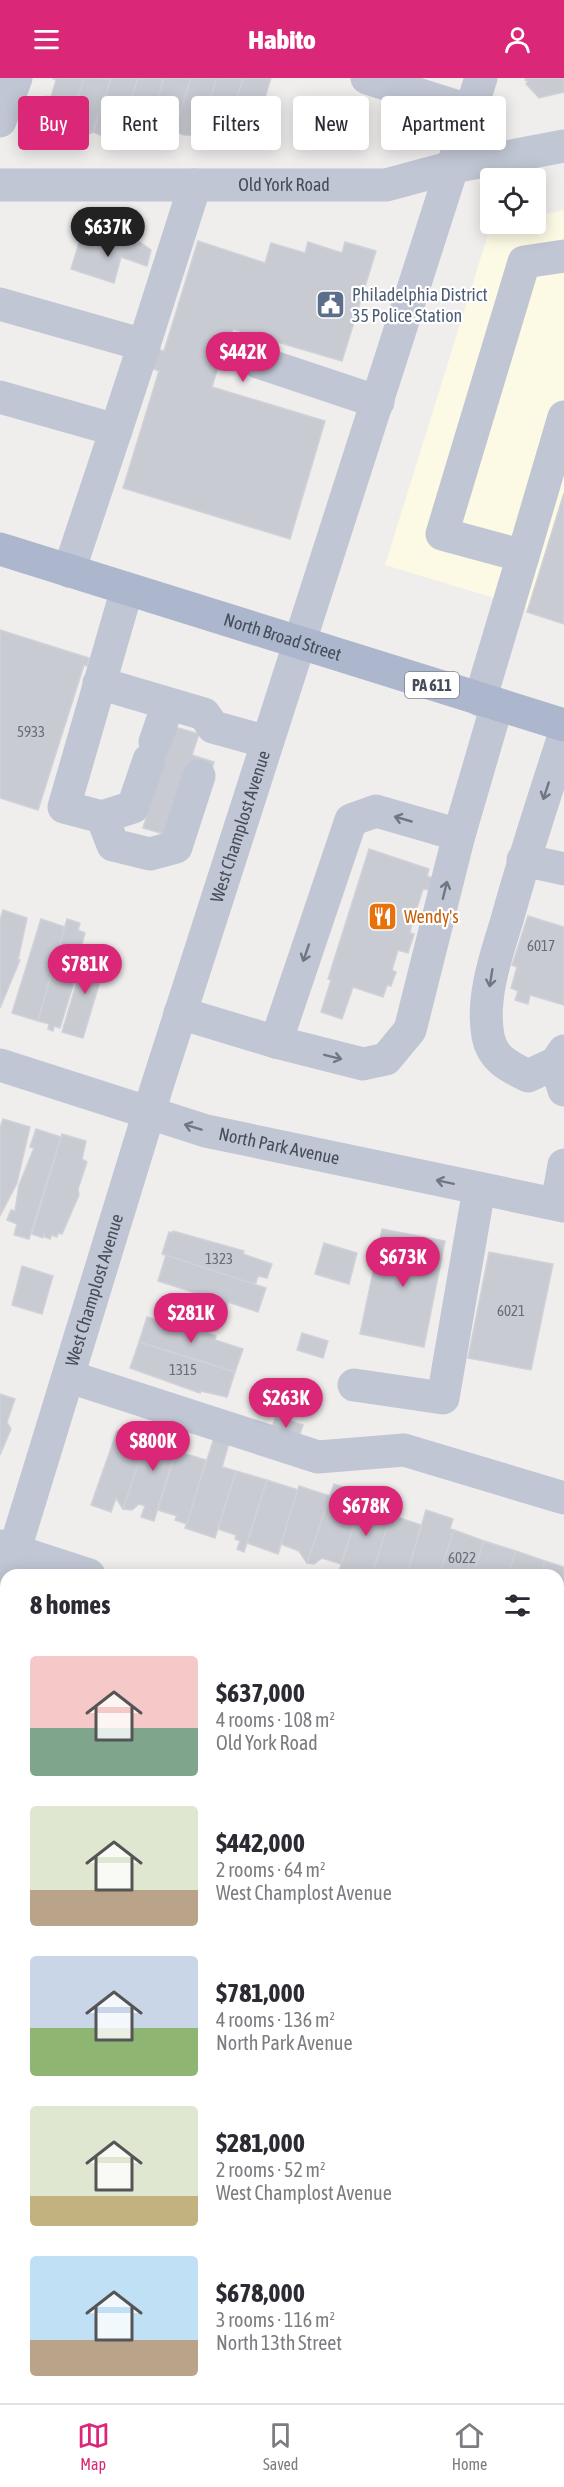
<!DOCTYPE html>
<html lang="en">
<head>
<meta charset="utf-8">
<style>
	body { margin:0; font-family:"Asap Condensed",sans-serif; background:#f2f2f3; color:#2b2b33; height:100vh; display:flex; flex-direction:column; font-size:22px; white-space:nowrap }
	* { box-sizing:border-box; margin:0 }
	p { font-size:20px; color:#7c7c81 }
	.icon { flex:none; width:33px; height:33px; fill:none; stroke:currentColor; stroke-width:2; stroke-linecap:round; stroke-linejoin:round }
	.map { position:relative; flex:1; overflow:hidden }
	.side { position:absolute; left:0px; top:1491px; width:564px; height:834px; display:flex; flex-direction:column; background:#fff; border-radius:18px 18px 0 0; box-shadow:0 3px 15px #0003 }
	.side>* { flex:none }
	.top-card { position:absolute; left:18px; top:18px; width:528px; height:54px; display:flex; gap:12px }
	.controls { position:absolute; left:480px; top:90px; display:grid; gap:12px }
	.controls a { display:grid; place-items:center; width:66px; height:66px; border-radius:6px; background:#fff; box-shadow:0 3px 15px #0003; font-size:30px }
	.price { position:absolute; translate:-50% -51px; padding:0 14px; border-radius:21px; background:#db2777; color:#fff; font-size:20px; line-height:39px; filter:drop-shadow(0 2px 3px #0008) }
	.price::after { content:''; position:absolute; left:50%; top:36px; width:18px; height:14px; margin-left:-9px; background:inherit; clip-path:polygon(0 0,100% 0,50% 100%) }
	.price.current { background:#222; color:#fff }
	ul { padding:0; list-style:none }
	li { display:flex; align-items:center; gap:18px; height:150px; padding:0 30px }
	li span { display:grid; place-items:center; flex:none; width:168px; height:120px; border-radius:6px; color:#555 }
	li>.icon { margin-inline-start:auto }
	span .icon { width:72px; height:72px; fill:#fffc; stroke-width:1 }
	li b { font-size:26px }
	h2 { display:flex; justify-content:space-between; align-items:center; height:72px; padding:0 30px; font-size:26px }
	.pill { padding:0 21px; border-radius:6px; background:#fff; box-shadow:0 3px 15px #0003; font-size:21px; line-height:54px }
	.pill.current { background:#db2777; color:#fff }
	header { display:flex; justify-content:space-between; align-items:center; height:78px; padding:0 30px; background:#db2777; color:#fff; font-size:27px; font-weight:800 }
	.menu { display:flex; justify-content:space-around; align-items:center; height:84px; border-top:2px solid #e1e1e2; background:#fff; font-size:16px; color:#7c7c81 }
	.menu a { display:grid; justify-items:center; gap:3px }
	.menu .current { color:#db2777 }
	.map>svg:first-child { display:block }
	.commercial { fill:#fcf9e4 }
	.building { fill:#c9cbd3; stroke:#d0d1d9; stroke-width:1.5 }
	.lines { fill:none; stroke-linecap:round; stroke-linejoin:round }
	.minor { stroke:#c0c6d3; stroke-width:33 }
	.major { stroke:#acb7cd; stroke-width:33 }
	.oneway { stroke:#707784 }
	.labels { text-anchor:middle; stroke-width:4.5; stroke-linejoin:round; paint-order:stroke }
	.number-label { font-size:15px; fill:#666c78 }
	.shield { fill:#fff; stroke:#7d828c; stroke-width:1.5 }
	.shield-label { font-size:16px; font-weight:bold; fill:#454c5a }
	.street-label { font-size:18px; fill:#454c5a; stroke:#fff }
	.service-label { font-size:18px; fill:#4e5e75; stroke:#fff; text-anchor:start }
	.food-label { font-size:18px; fill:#c56008; stroke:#fff; text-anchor:start }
</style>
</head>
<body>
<header><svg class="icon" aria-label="menu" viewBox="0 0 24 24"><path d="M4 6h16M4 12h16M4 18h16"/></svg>Habito<svg class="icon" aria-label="person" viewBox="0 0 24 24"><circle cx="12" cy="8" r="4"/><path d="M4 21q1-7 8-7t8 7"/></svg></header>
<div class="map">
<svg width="564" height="2325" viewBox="0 0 564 2325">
	<rect width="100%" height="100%" fill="#f0eded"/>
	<path class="commercial" d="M 564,132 L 564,541 L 385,487 L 491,147 L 536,146 L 536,138 Z"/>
	<g class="building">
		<path d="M 84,0 L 111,1 L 93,54 L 85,58 L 76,58 L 67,55 Z"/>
		<path d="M 84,0 L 67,55 L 60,58 L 40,55 L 46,34 L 41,33 L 46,18 L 51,19 L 56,2 L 52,0 Z"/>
		<path d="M 138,0 L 164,0 L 147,54 L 130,58 L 121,54 Z"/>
		<path d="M 138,0 L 121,54 L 103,58 L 93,54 L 111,0 Z"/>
		<path d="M 164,0 L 191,0 L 174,53 L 164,58 L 156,57 L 147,54 Z"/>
		<path d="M 191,0 L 217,0 L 200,53 L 193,57 L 184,57 L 174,53 Z"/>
		<path d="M 217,0 L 243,0 L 227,52 L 219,57 L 210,57 L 200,53 Z"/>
		<path d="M 243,0 L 271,0 L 255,52 L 246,57 L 227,52 Z"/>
		<path d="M 526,0 L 564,0 L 564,14 L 539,20 L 526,6 L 528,3 L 525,2 Z"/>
		<path d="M 198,163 L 265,185 L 271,165 L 305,175 L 308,164 L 342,175 L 345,164 L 376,173 L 342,283 L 233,251 L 220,290 L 218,289 L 212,309 L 325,343 L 290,461 L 123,410 L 159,293 L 151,290 L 157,271 L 164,273 Z"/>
		<path d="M 140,164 L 151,172 L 147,188 L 121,179 L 114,205 L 71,191 L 79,165 Z"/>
		<path d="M 564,415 L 564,546 L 527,534 Z"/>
		<path d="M 0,552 L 89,580 L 87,588 L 84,587 L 38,732 L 0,720 Z"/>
		<path d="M 175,649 L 199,656 L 192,677 L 214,684 L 209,702 L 167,757 L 143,750 L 163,687 L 147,662 Z"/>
		<path d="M 369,771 L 429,791 L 427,798 L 433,800 L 429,812 L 423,811 L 411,849 L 410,855 L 414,856 L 408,875 L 398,872 L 392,892 L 396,894 L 391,908 L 387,907 L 383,919 L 353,909 L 342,941 L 321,934 L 331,902 L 328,901 Z"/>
		<path d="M 3,832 L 27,840 L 18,882 L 20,882 L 0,930 L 0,842 Z"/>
		<path d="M 528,838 L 564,849 L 564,927 L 530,917 L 528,926 L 515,922 L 518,913 L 511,910 L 517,889 L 512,887 Z"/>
		<path d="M 41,841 L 65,849 L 38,943 L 12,935 Z"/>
		<path d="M 67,841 L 80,845 L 78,852 L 85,855 L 82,866 L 85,868 L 60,950 L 54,948 L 53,953 L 48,951 L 49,946 L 38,943 Z"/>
		<path d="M 86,873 L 107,880 L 83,960 L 62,954 Z"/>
		<path d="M 3,1041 L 30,1049 L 17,1105 L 0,1138 L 0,1050 Z"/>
		<path d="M 36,1051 L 61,1059 L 29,1161 L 14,1157 L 17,1146 L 7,1142 L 11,1132 L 15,1133 L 19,1107 L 34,1070 L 30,1069 Z"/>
		<path d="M 62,1056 L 86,1063 L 82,1081 L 87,1084 L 78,1111 L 79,1117 L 62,1156 L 58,1155 L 57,1159 L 52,1157 L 50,1161 L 45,1159 L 44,1155 L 43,1160 L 32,1156 Z"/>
		<path d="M 382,1151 L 445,1163 L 424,1269 L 360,1256 Z"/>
		<path d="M 173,1153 L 244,1173 L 243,1176 L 272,1186 L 267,1200 L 258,1198 L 255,1207 L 162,1176 L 169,1154 L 173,1155 Z"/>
		<path d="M 324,1165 L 357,1175 L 349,1206 L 315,1196 Z"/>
		<path d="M 489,1174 L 553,1186 L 531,1292 L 468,1280 Z"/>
		<path d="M 166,1177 L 266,1210 L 258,1234 L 228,1224 L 227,1229 L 204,1221 L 205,1218 L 158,1203 Z"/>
		<path d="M 22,1188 L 53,1198 L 42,1236 L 12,1227 Z"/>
		<path d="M 147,1239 L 192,1253 L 193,1250 L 216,1258 L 215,1262 L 243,1271 L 235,1294 L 139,1264 Z"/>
		<path d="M 302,1255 L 328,1263 L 323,1280 L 297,1272 Z"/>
		<path d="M 139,1264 L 235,1294 L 227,1319 L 201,1313 L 200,1315 L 130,1290 Z"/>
		<path d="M 0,1316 L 15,1321 L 7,1344 L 11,1351 L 0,1377 Z"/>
		<path d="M 276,1338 L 303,1347 L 297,1364 L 270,1355 Z"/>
		<path d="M 157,1346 L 181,1354 L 154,1443 L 141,1439 L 145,1428 L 139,1426 L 132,1432 L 123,1431 L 146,1363 L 151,1365 Z"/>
		<path d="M 117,1353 L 146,1363 L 123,1431 L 116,1420 L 111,1434 L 91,1427 Z"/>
		<path d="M 214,1360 L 229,1365 L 222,1389 L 236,1393 L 215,1460 L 185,1450 Z"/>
		<path d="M 176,1373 L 206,1382 L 187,1446 L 175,1442 L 177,1438 L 158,1432 Z"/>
		<path d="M 236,1393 L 267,1402 L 244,1474 L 237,1471 L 240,1463 L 235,1461 L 236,1457 L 218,1451 Z"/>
		<path d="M 267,1402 L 298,1412 L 278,1476 L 247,1465 Z"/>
		<path d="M 334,1406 L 364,1416 L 341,1486 L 322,1480 L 314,1486 L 307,1485 Z"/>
		<path d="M 299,1408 L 330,1418 L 307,1485 L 299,1473 L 281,1466 Z"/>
		<path d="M 364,1416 L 389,1424 L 385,1436 L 391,1437 L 372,1497 L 349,1497 L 339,1493 Z"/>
		<path d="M 426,1432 L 453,1441 L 450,1451 L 454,1452 L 439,1497 L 407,1497 Z"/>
		<path d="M 391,1437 L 421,1447 L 407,1497 L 372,1497 Z"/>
		<path d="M 454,1452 L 484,1463 L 473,1497 L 439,1497 Z"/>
		<path d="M 484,1463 L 516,1473 L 508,1497 L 473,1497 Z"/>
		<path d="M 516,1473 L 545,1483 L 540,1497 L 508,1497 Z"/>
		<path d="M 545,1483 L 564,1489 L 564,1524 L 558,1542 L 558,1497 L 540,1497 Z"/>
		<path d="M 564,1524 L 564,1559 L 558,1557 L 558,1542 Z"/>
		<path d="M 564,1728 L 564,1799 L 558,1797 L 558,1746 Z"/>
		<path d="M 1,1744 L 6,1746 L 6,1785 L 0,1783 Z"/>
		<path d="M 558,1862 L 564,1864 L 564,1922 L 558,1941 Z"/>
		<path d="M 3,1904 L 6,1905 L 6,1975 L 0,1973 L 0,1912 Z"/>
		<path d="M 564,1922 L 564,1957 L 558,1955 L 558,1941 Z"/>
		<path d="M 6,2071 L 6,2140 L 0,2138 L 0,2088 Z"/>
		<path d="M 558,2073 L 564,2075 L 564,2091 L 558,2109 Z"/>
		<path d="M 564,2091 L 564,2152 L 559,2166 L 558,2109 Z"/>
		<path d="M 558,2226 L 564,2227 L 564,2257 L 558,2276 Z"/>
		<path d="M 564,2257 L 564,2289 L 558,2294 L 558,2276 Z"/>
		<path d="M 0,2278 L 6,2280 L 6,2309 L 1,2325 Z"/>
		<path d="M 6,2309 L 6,2319 L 35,2319 L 33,2325 L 1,2325 Z"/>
		<path d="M 35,2319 L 68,2319 L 66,2325 L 33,2325 Z"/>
		<path d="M 68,2319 L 81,2319 L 94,2325 L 66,2325 Z"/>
	</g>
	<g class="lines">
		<g class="minor">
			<path d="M 367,0 L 471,33"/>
			<path d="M 0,43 L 16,0"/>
			<path id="s1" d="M 0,107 L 386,107 L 453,89 L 564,68"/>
			<path d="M 564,178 L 524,184 L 442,456 L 523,478 L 564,339"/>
			<path d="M 0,226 L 144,267 L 195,107"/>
			<path d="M 258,284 L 378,324"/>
			<path d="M 0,319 L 116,352 L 144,267"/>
			<path d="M 69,493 L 116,352"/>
			<path d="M 127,511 L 64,729 L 102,739 L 133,729 L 149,682"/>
			<path d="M 99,605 L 204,636 L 213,649 L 267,664"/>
			<path d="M 480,622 L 523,478"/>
			<path d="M 564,658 C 544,719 524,780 507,842 C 496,878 481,920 488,958 C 492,981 510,989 528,998 L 556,985 L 564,973"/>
			<path d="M 155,664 L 168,626"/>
			<path d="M 102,739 L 113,767 L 150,776 L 176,769 L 199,698"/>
			<path d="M 523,782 L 564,791"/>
			<path d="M 180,935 L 276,964 L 363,986 L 386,981 L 410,952 L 459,757 L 497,627"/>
			<path d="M 276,964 L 351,742 L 376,733 L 459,757"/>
			<path d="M 556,985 L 564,1012"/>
			<path id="s2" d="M 0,987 L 206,1053 L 564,1128"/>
			<path d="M 557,1126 L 564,1087"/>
			<path d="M 70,1299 L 318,1379 L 404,1372 L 564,1420"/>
			<path d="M 354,1307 L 443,1320 L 479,1111"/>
			<path d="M 0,1468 L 89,1497"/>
			<path id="s3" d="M 7,1497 L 158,1005 L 481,0"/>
			<path d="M 558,1644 L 564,1645"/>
			<path d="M 558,1830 L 564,1832"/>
			<path d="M 0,1838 L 6,1840"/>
			<path d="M 558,2013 L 564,2014"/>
			<path d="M 558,2191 L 564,2193"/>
			<path d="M 0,2204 L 6,2205"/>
			<path d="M 385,2319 L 405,2325"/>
		</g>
		<path class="major" id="s4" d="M 0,471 L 564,647"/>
	</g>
	<defs><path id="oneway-shaft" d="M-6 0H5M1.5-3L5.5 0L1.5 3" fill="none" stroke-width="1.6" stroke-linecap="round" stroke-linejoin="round" transform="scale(1.5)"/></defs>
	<g class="oneway">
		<use href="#oneway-shaft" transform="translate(546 713) rotate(108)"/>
		<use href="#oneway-shaft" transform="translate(403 741) rotate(-164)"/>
		<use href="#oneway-shaft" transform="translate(445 812) rotate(-76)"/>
		<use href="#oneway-shaft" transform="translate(306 875) rotate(109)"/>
		<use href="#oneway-shaft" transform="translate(491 900) rotate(99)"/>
		<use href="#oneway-shaft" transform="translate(333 979) rotate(14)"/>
		<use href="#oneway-shaft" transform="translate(193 1049) rotate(-163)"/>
		<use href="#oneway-shaft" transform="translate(445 1104) rotate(-168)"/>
	</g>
	<defs>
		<symbol id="civic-square" viewBox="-11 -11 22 22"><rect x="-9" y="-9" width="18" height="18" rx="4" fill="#5c6f8a" stroke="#fff"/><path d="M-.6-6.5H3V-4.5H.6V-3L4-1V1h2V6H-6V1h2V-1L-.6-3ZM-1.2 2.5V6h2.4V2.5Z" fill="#fff"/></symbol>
		<symbol id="restaurant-square" viewBox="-11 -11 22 22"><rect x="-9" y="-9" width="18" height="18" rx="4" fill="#e8710a" stroke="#fff"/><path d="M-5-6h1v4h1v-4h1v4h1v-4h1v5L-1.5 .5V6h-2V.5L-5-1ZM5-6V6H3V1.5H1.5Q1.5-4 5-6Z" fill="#fff"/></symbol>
	</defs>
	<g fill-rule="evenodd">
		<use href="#civic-square" x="314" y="210" width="33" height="33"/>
		<use href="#restaurant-square" x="366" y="822" width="33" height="33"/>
	</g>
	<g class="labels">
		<g class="number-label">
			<text x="31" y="659">5933</text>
			<text x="541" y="873">6017</text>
			<text x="219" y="1186">1323</text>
			<text x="511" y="1238">6021</text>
			<text x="183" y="1297">1315</text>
			<text x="462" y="1485">6022</text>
		</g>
		<rect class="shield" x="405" y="594" width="54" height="26" rx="4.5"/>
		<g class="shield-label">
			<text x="432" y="613">PA 611</text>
		</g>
		<g class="street-label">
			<text dy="6" stroke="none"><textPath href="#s1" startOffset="284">Old York Road</textPath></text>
			<text dy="6" stroke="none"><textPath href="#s4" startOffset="296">North Broad Street</textPath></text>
			<text dy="6" stroke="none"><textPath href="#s3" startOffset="784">West Champlost Avenue</textPath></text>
			<text dy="6" stroke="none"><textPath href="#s2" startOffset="291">North Park Avenue</textPath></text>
			<text dy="6" stroke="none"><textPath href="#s3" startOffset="298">West Champlost Avenue</textPath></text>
		</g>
		<g class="service-label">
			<text x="352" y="223">Philadelphia District<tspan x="352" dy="21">35 Police Station</tspan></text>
		</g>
		<g class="food-label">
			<text x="404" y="845">Wendy's</text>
		</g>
	</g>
</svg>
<div class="controls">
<a><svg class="icon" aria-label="locate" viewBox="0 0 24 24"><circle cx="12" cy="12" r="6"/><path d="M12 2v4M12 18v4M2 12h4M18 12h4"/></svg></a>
</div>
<b class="price current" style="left:108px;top:180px">$637K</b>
<b class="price" style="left:243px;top:305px">$442K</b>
<b class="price" style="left:85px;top:917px">$781K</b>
<b class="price" style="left:403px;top:1210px">$673K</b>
<b class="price" style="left:191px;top:1266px">$281K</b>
<b class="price" style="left:286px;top:1351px">$263K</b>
<b class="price" style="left:153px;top:1394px">$800K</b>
<b class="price" style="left:366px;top:1459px">$678K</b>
<div class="top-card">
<a class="pill current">Buy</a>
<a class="pill">Rent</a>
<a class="pill">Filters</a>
<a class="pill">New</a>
<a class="pill">Apartment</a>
</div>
<section class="side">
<h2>8 homes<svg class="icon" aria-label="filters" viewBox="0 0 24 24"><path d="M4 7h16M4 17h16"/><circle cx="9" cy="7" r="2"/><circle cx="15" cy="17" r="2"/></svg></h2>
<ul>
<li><span style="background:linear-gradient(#f6c9c9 60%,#7fa58c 0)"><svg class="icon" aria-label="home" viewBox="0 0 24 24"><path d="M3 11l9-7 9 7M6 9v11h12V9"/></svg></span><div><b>$637,000</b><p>4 rooms · 108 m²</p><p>Old York Road</p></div></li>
<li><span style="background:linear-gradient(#dfe7d0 70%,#b9a48a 0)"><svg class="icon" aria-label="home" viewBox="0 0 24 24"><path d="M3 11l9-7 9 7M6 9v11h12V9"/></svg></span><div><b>$442,000</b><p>2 rooms · 64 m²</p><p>West Champlost Avenue</p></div></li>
<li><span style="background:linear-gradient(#c9d6e8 60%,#8fb573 0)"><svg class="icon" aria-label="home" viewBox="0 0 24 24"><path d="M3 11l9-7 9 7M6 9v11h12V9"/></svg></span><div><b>$781,000</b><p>4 rooms · 136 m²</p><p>North Park Avenue</p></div></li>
<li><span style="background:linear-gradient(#dfe7d0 75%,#c2b280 0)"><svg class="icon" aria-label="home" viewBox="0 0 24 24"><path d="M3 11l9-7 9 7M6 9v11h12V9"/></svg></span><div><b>$281,000</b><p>2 rooms · 52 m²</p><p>West Champlost Avenue</p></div></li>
<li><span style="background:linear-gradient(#bfe0f5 70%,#b9a48a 0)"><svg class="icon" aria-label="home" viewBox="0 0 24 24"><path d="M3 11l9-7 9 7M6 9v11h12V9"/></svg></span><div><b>$678,000</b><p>3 rooms · 116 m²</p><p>North 13th Street</p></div></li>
</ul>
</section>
</div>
<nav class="menu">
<a class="current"><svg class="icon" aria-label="map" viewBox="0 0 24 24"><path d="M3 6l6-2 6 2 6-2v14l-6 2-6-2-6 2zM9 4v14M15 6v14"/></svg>Map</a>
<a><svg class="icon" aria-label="saved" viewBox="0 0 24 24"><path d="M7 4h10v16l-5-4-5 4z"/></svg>Saved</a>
<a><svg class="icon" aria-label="home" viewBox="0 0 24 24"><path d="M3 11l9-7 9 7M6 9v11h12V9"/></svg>Home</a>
</nav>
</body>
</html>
